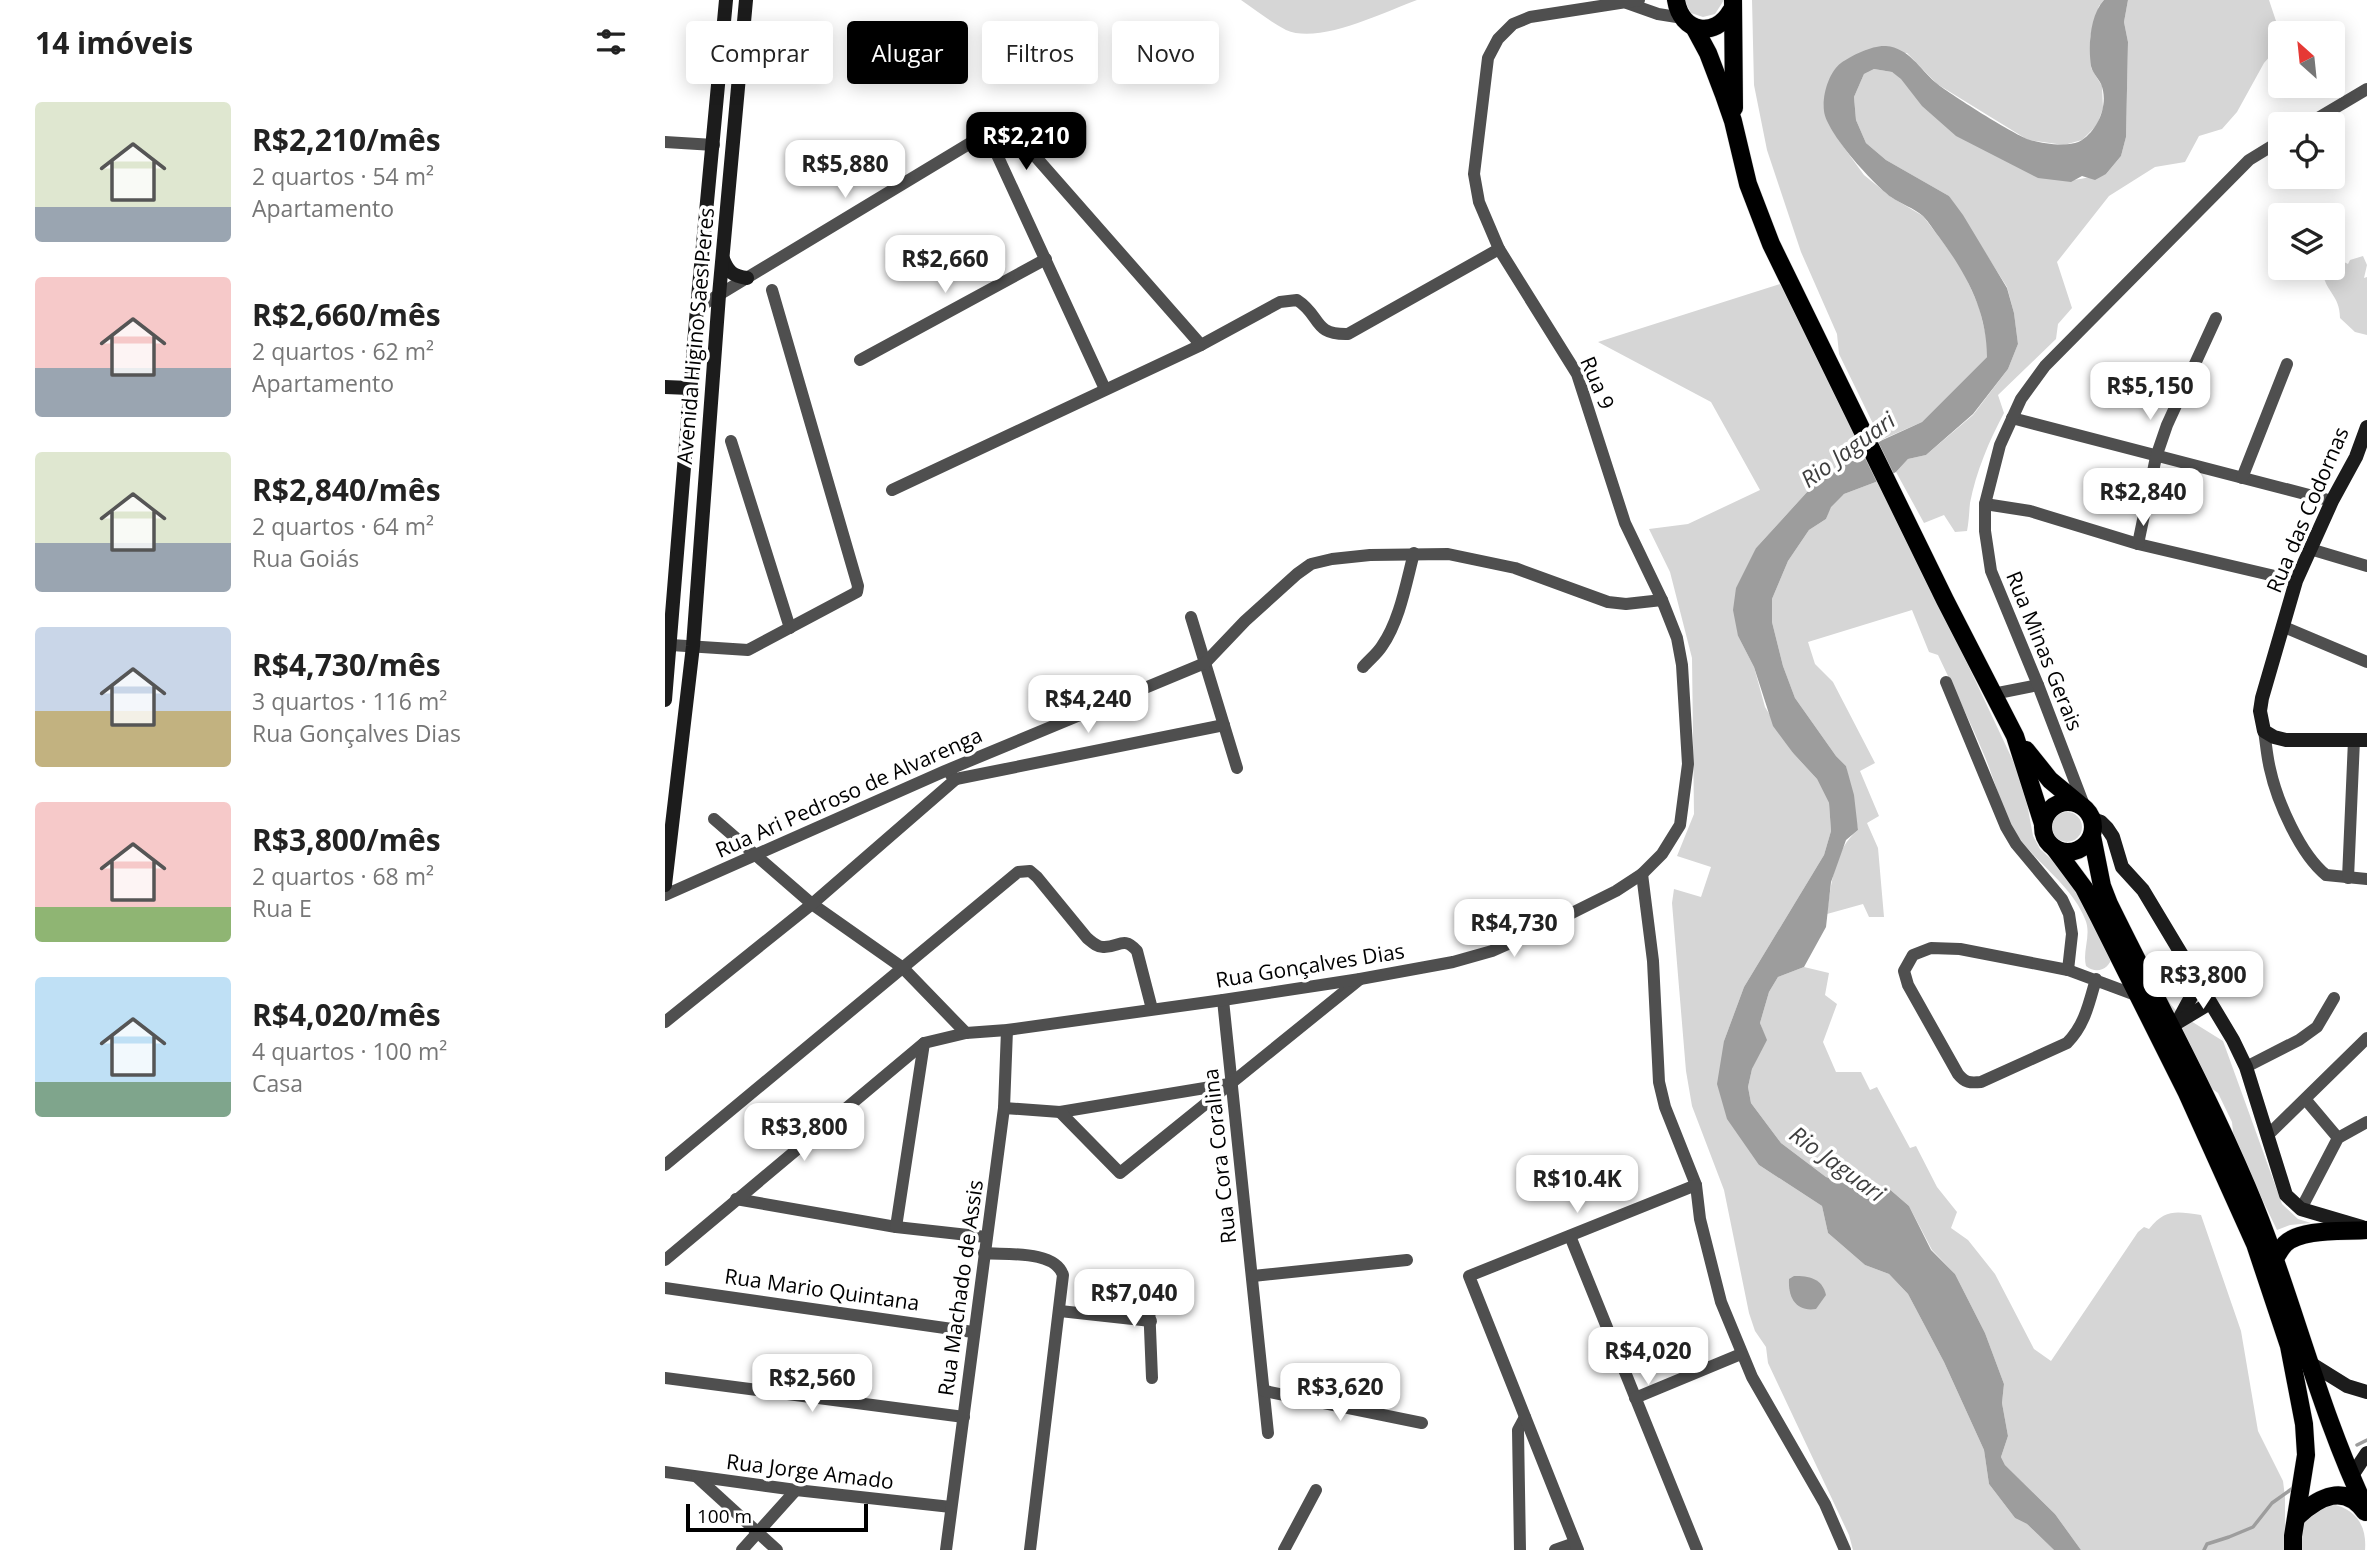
<!DOCTYPE html>
<html lang="pt">
<head>
<meta charset="utf-8">
<style>
	body { margin:0; font-family:"Open Sans",sans-serif; background:#f2f2f2; color:#222; height:100vh; display:flex; flex-direction:column; font-size:26px; white-space:nowrap }
	* { box-sizing:border-box; margin:0 }
	p { font-size:23px; color:#767676 }
	.icon { flex:none; width:38px; height:38px; fill:none; stroke:currentColor; stroke-width:2; stroke-linecap:round; stroke-linejoin:round }
	.map { position:relative; flex:1; overflow:hidden }
	.details { display:flex; flex-direction:column; background:#fff; width:665px }
	.details>* { flex:none }
	.guide { position:absolute; left:21px; top:21px; width:665px; height:63px; display:flex; gap:14px }
	.needle { width:46px; rotate:333deg }
	.fabs { position:absolute; left:1603px; top:21px; display:grid; gap:14px }
	.fabs a { display:grid; place-items:center; width:77px; height:77px; border-radius:7px; background:#fff; box-shadow:0 4px 18px #0003; font-size:35px }
	.scale { position:absolute; left:21px; bottom:18px; width:182px; box-sizing:border-box; padding-left:7px; border:4px solid #000; border-top:0; font-size:19px; line-height:24px; white-space:nowrap; color:#000; -webkit-text-stroke:5px #fff; paint-order:stroke }
	.price { position:absolute; translate:-50% -60px; padding:0 16px; border-radius:14px; background:#fff; color:#222; font-size:23px; line-height:46px; filter:drop-shadow(0 2px 4px #0008) }
	.price::after { content:''; position:absolute; left:50%; top:42px; width:21px; height:16px; margin-left:-10px; background:inherit; clip-path:polygon(0 0,100% 0,50% 100%) }
	.price.active { background:#000; color:#fff }
	ul { padding:0; list-style:none }
	li { display:flex; align-items:center; gap:21px; height:175px; padding:0 35px }
	li span { display:grid; place-items:center; flex:none; width:196px; height:140px; border-radius:7px; color:#555 }
	li>.icon { margin-inline-start:auto }
	span .icon { width:84px; height:84px; fill:#fffc; stroke-width:1 }
	li b { font-size:30px }
	h2 { display:flex; justify-content:space-between; align-items:center; height:84px; padding:0 35px; font-size:30px }
	.chip { padding:0 24px; border-radius:7px; background:#fff; box-shadow:0 4px 18px #0003; font-size:24px; line-height:63px }
	.chip.active { background:#000; color:#fff }
	main { display:flex; flex:1; min-height:0 }
	.map>svg:first-child { display:block }
	.green { fill:#d6d6d6 }
	.water { fill:#9d9d9d }
	.lines { fill:none; stroke-linecap:round; stroke-linejoin:round }
	.stream { stroke:#9d9d9d; stroke-width:3.5 }
	.primary-casing { stroke:#dbdbdb; stroke-width:19 }
	.street { stroke:#4f4f4f; stroke-width:12 }
	.secondary { stroke:#1c1c1c; stroke-width:14 }
	.primary { stroke:#000; stroke-width:18 }
	.labels { text-anchor:middle; stroke-width:7; stroke-linejoin:round; paint-order:stroke }
	.street-label { font-size:21px; fill:#000; stroke:#fff }
	.water-label { font-size:23px; font-style:italic; fill:#3e3e3e; stroke:#fff }
</style>
</head>
<body>
<main>
<section class="details">
<h2>14 imóveis<svg class="icon" aria-label="filters" viewBox="0 0 24 24"><path d="M4 7h16M4 17h16"/><circle cx="9" cy="7" r="2"/><circle cx="15" cy="17" r="2"/></svg></h2>
<ul>
<li><span style="background:linear-gradient(#dfe7d0 75%,#9aa5b1 0)"><svg class="icon" aria-label="home" viewBox="0 0 24 24"><path d="M3 11l9-7 9 7M6 9v11h12V9"/></svg></span><div><b>R$2,210/mês</b><p>2 quartos · 54 m²</p><p>Apartamento</p></div></li>
<li><span style="background:linear-gradient(#f6c9c9 65%,#9aa5b1 0)"><svg class="icon" aria-label="home" viewBox="0 0 24 24"><path d="M3 11l9-7 9 7M6 9v11h12V9"/></svg></span><div><b>R$2,660/mês</b><p>2 quartos · 62 m²</p><p>Apartamento</p></div></li>
<li><span style="background:linear-gradient(#dfe7d0 65%,#9aa5b1 0)"><svg class="icon" aria-label="home" viewBox="0 0 24 24"><path d="M3 11l9-7 9 7M6 9v11h12V9"/></svg></span><div><b>R$2,840/mês</b><p>2 quartos · 64 m²</p><p>Rua Goiás</p></div></li>
<li><span style="background:linear-gradient(#c9d6e8 60%,#c2b280 0)"><svg class="icon" aria-label="home" viewBox="0 0 24 24"><path d="M3 11l9-7 9 7M6 9v11h12V9"/></svg></span><div><b>R$4,730/mês</b><p>3 quartos · 116 m²</p><p>Rua Gonçalves Dias</p></div></li>
<li><span style="background:linear-gradient(#f6c9c9 75%,#8fb573 0)"><svg class="icon" aria-label="home" viewBox="0 0 24 24"><path d="M3 11l9-7 9 7M6 9v11h12V9"/></svg></span><div><b>R$3,800/mês</b><p>2 quartos · 68 m²</p><p>Rua E</p></div></li>
<li><span style="background:linear-gradient(#bfe0f5 75%,#7fa58c 0)"><svg class="icon" aria-label="home" viewBox="0 0 24 24"><path d="M3 11l9-7 9 7M6 9v11h12V9"/></svg></span><div><b>R$4,020/mês</b><p>4 quartos · 100 m²</p><p>Casa</p></div></li>
</ul>
</section>
<div class="map">
<svg width="1702" height="1550" viewBox="0 0 1702 1550">
	<rect width="100%" height="100%" fill="#fff"/>
	<g class="green">
		<path d="M 576,0 L 752,0 C 719,12 654,45 621,30 C 606,22 590,10 576,0 Z"/>
		<path d="M 1019,0 L 1059,0 L 1050,14 L 1038,17 L 1026,13 Z"/>
		<path d="M 1087,0 L 1439,0 L 1434,6 L 1425,37 L 1426,68 L 1437,86 L 1438,108 L 1432,125 L 1417,140 L 1399,145 L 1363,140 L 1272,84 L 1242,53 L 1200,51 L 1175,142 L 1199,175 L 1226,197 L 1258,216 L 1296,266 L 1314,307 L 1322,340 L 1322,357 L 1257,422 L 1216,440 L 1174,354 L 1172,334 L 1136,252 L 1102,150 L 1089,85 Z"/>
		<path d="M 1463,0 L 1604,0 L 1612,24 L 1618,33 L 1615,33 L 1615,45 L 1599,63 L 1572,112 L 1557,129 L 1534,136 L 1520,162 L 1490,167 L 1444,196 L 1392,262 L 1407,308 L 1393,324 L 1391,339 L 1333,395 L 1339,413 C 1324,441 1311,472 1305,503 C 1304,513 1304,521 1302,531 L 1290,532 L 1279,515 L 1259,523 L 1231,472 L 1243,459 L 1261,455 L 1308,415 L 1343,369 L 1353,344 L 1349,313 L 1342,287 L 1284,196 L 1221,160 L 1201,143 L 1191,120 L 1189,97 L 1199,74 L 1209,69 L 1227,72 L 1391,179 C 1408,183 1424,176 1441,174 L 1456,156 L 1461,137 L 1463,42 L 1459,22 Z"/>
		<path d="M 1698,256 L 1702,265 L 1699,278 L 1702,277 L 1702,335 L 1690,332 L 1675,318 C 1675,294 1659,292 1657,268 L 1668,268 L 1668,263 L 1675,260 L 1683,264 L 1685,260 Z"/>
		<path d="M 1115,284 L 1200,448 L 1143,491 L 1091,548 L 1073,636 L 1089,667 L 1100,707 L 1128,753 L 1152,779 L 1164,803 L 1166,831 L 1159,855 L 1079,987 L 1059,1041 L 1094,1165 L 1157,1206 L 1163,1233 L 1200,1265 L 1224,1274 L 1243,1294 L 1279,1362 L 1319,1450 L 1324,1484 L 1350,1518 L 1362,1524 L 1389,1550 L 1188,1550 L 1184,1535 L 1103,1363 L 1101,1347 L 1090,1331 L 1084,1313 L 1059,1190 L 1027,1106 L 1021,1071 L 1007,903 L 1009,889 L 1036,897 L 1046,867 L 1012,856 L 1029,814 L 1027,658 L 1005,572 L 984,529 L 1023,524 L 1095,490 L 1046,402 L 933,342 Z"/>
		<path d="M 1216,480 L 1358,782 L 1368,836 L 1375,849 L 1414,885 L 1447,957 C 1444,969 1432,975 1421,966 C 1417,950 1427,935 1420,919 C 1406,884 1370,863 1350,832 C 1337,810 1330,781 1320,757 C 1306,723 1289,689 1273,655 L 1264,652 L 1247,610 L 1143,642 L 1150,664 L 1168,682 L 1210,763 L 1195,771 L 1214,816 L 1202,823 L 1213,848 L 1219,917 L 1204,917 L 1198,904 L 1162,914 C 1166,885 1169,849 1193,830 L 1181,766 L 1171,756 L 1130,698 L 1118,666 L 1107,622 L 1107,599 L 1123,561 L 1144,530 L 1161,519 L 1165,507 L 1179,494 Z"/>
		<circle cx="1402" cy="827" r="15"/>
		<path d="M 1139,967 L 1164,973 L 1160,995 L 1172,1004 L 1158,1042 L 1171,1072 L 1196,1072 L 1205,1090 L 1212,1087 L 1245,1148 L 1251,1146 L 1272,1187 L 1292,1212 L 1286,1228 L 1303,1240 L 1330,1274 L 1369,1349 L 1386,1361 L 1473,1232 L 1479,1227 L 1484,1229 C 1501,1208 1512,1212 1536,1215 L 1576,1331 L 1593,1431 L 1618,1481 L 1620,1497 L 1620,1550 L 1416,1550 L 1390,1514 L 1340,1465 L 1336,1457 L 1343,1436 L 1337,1403 L 1339,1384 L 1320,1333 L 1290,1274 L 1267,1250 L 1244,1206 L 1222,1187 L 1187,1186 L 1161,1177 L 1116,1143 L 1086,1103 L 1083,1087 L 1087,1069 L 1101,1040 L 1095,1023 L 1104,992 L 1113,977 Z"/>
		<path d="M 1487,973 L 1504,1002 L 1513,1013 L 1558,1041 L 1617,1204 L 1633,1219 L 1646,1223 L 1625,1225 L 1612,1230 L 1569,1141 L 1567,1122 L 1553,1093 L 1542,1085 Z"/>
		<path d="M 1667,1504 C 1691,1509 1702,1526 1700,1550 L 1637,1550 C 1630,1522 1645,1514 1667,1504 Z"/>
	</g>
	<g class="water">
		<path d="M 1439,0 L 1463,0 L 1459,22 L 1463,42 L 1461,137 L 1456,156 L 1441,174 L 1430,180 L 1417,176 L 1406,182 L 1373,178 L 1291,136 L 1257,106 L 1236,79 L 1227,72 L 1209,69 L 1199,74 L 1189,97 L 1191,120 L 1201,143 L 1221,160 L 1284,196 L 1298,215 L 1342,288 L 1349,313 L 1353,344 L 1343,369 L 1308,414 L 1261,455 L 1243,459 L 1231,472 L 1216,480 L 1179,494 L 1166,507 L 1161,519 L 1144,530 L 1123,561 L 1107,599 L 1107,622 L 1118,666 L 1130,698 L 1171,756 L 1181,766 L 1189,795 L 1193,830 L 1181,840 L 1166,882 L 1161,927 L 1139,967 L 1113,977 L 1104,992 L 1095,1023 L 1102,1040 L 1087,1069 L 1083,1087 L 1086,1103 L 1116,1143 L 1161,1177 L 1187,1186 L 1222,1187 L 1244,1206 L 1266,1250 L 1290,1274 L 1320,1333 L 1339,1384 L 1337,1403 L 1343,1436 L 1336,1457 L 1340,1465 L 1390,1514 L 1416,1550 L 1389,1550 L 1362,1524 L 1350,1518 L 1324,1484 L 1319,1450 L 1279,1362 L 1243,1294 L 1224,1274 L 1200,1265 L 1163,1233 L 1157,1206 L 1094,1165 L 1062,1119 L 1052,1084 L 1059,1041 L 1079,987 L 1159,855 L 1166,831 L 1164,803 L 1152,779 L 1128,753 L 1108,726 L 1089,667 L 1073,636 L 1068,610 L 1071,588 L 1091,548 L 1143,491 L 1200,448 L 1257,422 L 1322,357 C 1322,311 1301,273 1274,237 C 1269,231 1264,222 1258,216 C 1249,208 1236,204 1226,197 C 1208,184 1161,132 1159,111 C 1157,95 1164,72 1176,63 C 1187,55 1208,45 1221,46 C 1244,48 1255,69 1270,82 C 1281,92 1353,137 1365,140 C 1380,144 1404,148 1417,140 C 1434,129 1444,103 1436,84 C 1433,78 1427,72 1426,66 C 1423,46 1425,15 1439,0 Z"/>
		<path d="M 1129,1276 C 1144,1276 1157,1278 1161,1295 L 1151,1309 C 1131,1312 1123,1298 1124,1279 Z"/>
	</g>
	<g class="lines">
		<g class="stream">
			<path d="M 1692,1445 L 1702,1440"/>
			<path d="M 1539,1550 L 1542,1544 L 1564,1537 L 1588,1527 L 1607,1503 L 1628,1488"/>
		</g>
		<defs>
			<g id="primary">
				<path d="M 1011,0 C 1016,33 1050,39 1066,11"/>
				<path d="M 1068,0 L 1069,108"/>
				<path d="M 1029,27 L 1043,53 L 1059,95 L 1068,121 L 1083,184 L 1106,244 L 1280,600 L 1350,736 L 1378,824"/>
				<path d="M 1361,750 L 1385,780 L 1414,804"/>
				<circle cx="1403" cy="827" r="25"/>
				<path d="M 1427,836 L 1437,886 L 1444,904 C 1490,998 1541,1090 1582,1187 C 1627,1293 1652,1407 1702,1511"/>
				<path d="M 1390,849 L 1419,888 L 1434,917 L 1522,1093 L 1590,1244 L 1624,1346 L 1639,1424 L 1641,1455 L 1628,1536 L 1628,1550"/>
				<path d="M 1610,1258 C 1613,1254 1616,1248 1620,1244 C 1636,1228 1679,1232 1702,1230"/>
				<path d="M 1633,1516 C 1654,1497 1680,1483 1700,1512"/>
			</g>
		</defs>
		<use href="#primary" class="primary-casing"/>
		<g class="street">
			<path d="M 962,3 L 993,14 L 1018,18"/>
			<path d="M 1643,124 L 1702,89"/>
			<path d="M 0,142 L 49,145"/>
			<path d="M 32,308 L 322,133"/>
			<path d="M 195,360 L 381,259"/>
			<path d="M 440,389 L 322,133 C 337,130 343,130 355,139 L 536,345"/>
			<path d="M 1347,418 L 1667,501"/>
			<path d="M 66,441 L 125,628"/>
			<path d="M 1577,478 L 1622,364"/>
			<path d="M 227,490 L 536,345 L 615,302 L 632,300 C 657,316 647,335 683,334 L 834,249"/>
			<path d="M 1320,504 L 1365,511 L 1473,544 L 1631,581"/>
			<path d="M 1473,544 L 1491,457 L 1502,425 L 1551,318"/>
			<path d="M 1645,549 L 1702,566"/>
			<path d="M 526,617 L 572,768"/>
			<path d="M 1619,627 L 1702,662"/>
			<path d="M 6,645 L 83,650 L 192,592 L 193,586 L 107,290"/>
			<path d="M 698,667 C 704,660 712,654 717,646 C 735,620 741,583 749,553"/>
			<path d="M 1281,682 L 1341,827 L 1351,844 L 1397,899 L 1404,914 L 1407,934 L 1403,970"/>
			<path d="M 1328,694 L 1373,685"/>
			<path d="M 1599,731 C 1601,743 1602,757 1605,769 C 1612,801 1635,854 1661,875 L 1702,879"/>
			<path d="M 286,775 L 291,779 L 559,725"/>
			<path d="M 1420,808 L 1373,685 L 1326,571 L 1320,531 L 1320,504 L 1335,445 L 1356,399 L 1380,366 L 1584,160 L 1615,141"/>
			<path d="M 49,819 L 147,904 L 238,968 L 301,1033"/>
			<path d="M 977,874 L 988,961 L 994,1082 L 1000,1107 L 1031,1185 L 1035,1219 L 1056,1302 L 1087,1377 L 1160,1504 L 1180,1550"/>
			<path d="M 1683,878 L 1689,740"/>
			<path d="M 0,895 L 280,771 L 540,663 L 580,621 L 632,574 L 646,564 L 667,559 L 705,555 L 783,554 L 850,568 L 943,602 L 961,604 L 997,600"/>
			<path d="M 1431,979 C 1424,1003 1420,1025 1402,1043 L 1316,1082 C 1305,1083 1300,1083 1293,1074 L 1243,985 L 1239,971 L 1248,955 L 1266,948 L 1295,949 L 1403,970 L 1473,996"/>
			<path d="M 558,1000 L 603,1433"/>
			<path d="M 0,1022 L 147,904 L 291,779"/>
			<path d="M 1581,1067 L 1634,1040 L 1652,1027 L 1669,998"/>
			<path d="M 1641,1100 L 1673,1138"/>
			<path d="M 339,1108 L 395,1112 L 564,1084"/>
			<path d="M 395,1112 L 455,1173 L 695,979"/>
			<path d="M 1602,1136 L 1702,1038"/>
			<path d="M 0,1165 L 353,872 L 365,871 L 372,877 L 422,938 C 427,942 432,947 438,947 C 454,948 458,935 472,951 L 487,1009"/>
			<path d="M 71,1199 L 231,1227 L 321,1237"/>
			<path d="M 1636,1209 L 1673,1138 L 1702,1122"/>
			<path d="M 231,1227 L 259,1043"/>
			<path d="M 905,1236 L 1032,1550"/>
			<path d="M 319,1253 C 341,1255 390,1250 398,1275 L 365,1550"/>
			<path d="M 0,1260 L 259,1043 L 301,1033 L 342,1030 L 558,1000 L 695,979 L 788,962 L 827,951 L 861,936 L 951,891 L 977,874 L 997,854 L 1015,825 L 1023,764 L 1017,665 L 1012,638 L 997,600 L 960,523 L 912,374 L 834,249 L 814,202 L 809,174 L 823,58 L 833,39 L 848,24 L 865,17 L 974,0"/>
			<path d="M 588,1276 L 742,1260"/>
			<path d="M 483,1279 L 487,1378"/>
			<path d="M 0,1288 L 308,1332"/>
			<path d="M 395,1311 L 486,1321"/>
			<path d="M 0,1378 L 299,1417"/>
			<path d="M 600,1391 L 757,1423"/>
			<path d="M 970,1398 L 1076,1354"/>
			<path d="M 0,1472 L 131,1490 L 286,1507"/>
			<path d="M 32,1477 L 112,1550"/>
			<path d="M 77,1550 L 131,1490"/>
			<path d="M 281,1550 L 339,1108 L 342,1030"/>
			<path d="M 619,1550 L 651,1490"/>
			<path d="M 855,1550 L 853,1430 L 860,1417"/>
			<path d="M 890,1550 L 910,1543"/>
			<path d="M 913,1550 L 804,1276 L 1031,1185"/>
		</g>
		<g class="secondary">
			<path d="M 58,259 C 63,272 68,276 82,278"/>
			<path d="M 0,387 L 25,388"/>
			<path d="M 1702,427 L 1691,457 L 1667,501 L 1631,581 L 1597,698 L 1595,711 L 1599,731 L 1609,737 L 1621,740 L 1702,740"/>
			<path d="M 0,700 L 32,308 L 61,0"/>
			<path d="M 1427,819 L 1436,822 L 1442,828 L 1448,837 L 1457,867 L 1478,890 L 1568,1040 L 1581,1067 L 1621,1195 L 1636,1209 L 1697,1227"/>
			<path d="M 0,885 L 28,646 L 54,295 L 81,0"/>
			<path d="M 1513,1021 L 1533,984"/>
			<path d="M 1505,1027 L 1545,1003"/>
			<path d="M 1645,1363 L 1682,1386 L 1702,1392"/>
			<path d="M 1686,1477 L 1702,1453"/>
		</g>
		<use href="#primary" class="primary"/>
	</g>
	<g class="labels">
		<g class="street-label">
			<text transform="translate(31 336) rotate(-85)" y="7">Avenida Higino Saes Peres</text>
			<text transform="translate(932 383) rotate(67)" y="7">Rua 9</text>
			<text transform="translate(1643 510) rotate(-67)" y="7">Rua das Codornas</text>
			<text transform="translate(1379 651) rotate(68)" y="7">Rua Minas Gerais</text>
			<text transform="translate(184 793) rotate(-24)" y="7">Rua Ari Pedroso de Alvarenga</text>
			<text transform="translate(645 966) rotate(-9)" y="7">Rua Gonçalves Dias</text>
			<text transform="translate(555 1156) rotate(-96)" y="7">Rua Cora Coralina</text>
			<text transform="translate(296 1288) rotate(-82)" y="7">Rua Machado de Assis</text>
			<text transform="translate(157 1290) rotate(8)" y="7">Rua Mario Quintana</text>
			<text transform="translate(145 1472) rotate(7)" y="7">Rua Jorge Amado</text>
		</g>
		<g class="water-label">
			<text transform="translate(1183 450) rotate(-36)" y="8">Rio Jaguari</text>
			<text transform="translate(1172 1164) rotate(36)" y="8">Rio Jaguari</text>
		</g>
	</g>
</svg>
<div class="fabs">
<a><svg class="needle" viewBox="-14 -14 28 28"><path d="M0-13l5 13h-10z" fill="#e53935"/><path d="M0 13l5-13h-10z" fill="#767676"/></svg></a>
<a><svg class="icon" aria-label="locate" viewBox="0 0 24 24"><circle cx="12" cy="12" r="6"/><path d="M12 2v4M12 18v4M2 12h4M18 12h4"/></svg></a>
<a><svg class="icon" aria-label="layers" viewBox="0 0 24 24"><path d="M12 4l9 5-9 5-9-5zM3 14l9 5 9-5"/></svg></a>
</div>
<div class="scale">100 m</div>
<b class="price active" style="left:361px;top:172px">R$2,210</b>
<b class="price" style="left:180px;top:200px">R$5,880</b>
<b class="price" style="left:280px;top:295px">R$2,660</b>
<b class="price" style="left:1485px;top:422px">R$5,150</b>
<b class="price" style="left:1478px;top:528px">R$2,840</b>
<b class="price" style="left:423px;top:735px">R$4,240</b>
<b class="price" style="left:849px;top:959px">R$4,730</b>
<b class="price" style="left:1538px;top:1011px">R$3,800</b>
<b class="price" style="left:139px;top:1163px">R$3,800</b>
<b class="price" style="left:912px;top:1215px">R$10.4K</b>
<b class="price" style="left:469px;top:1329px">R$7,040</b>
<b class="price" style="left:983px;top:1387px">R$4,020</b>
<b class="price" style="left:147px;top:1414px">R$2,560</b>
<b class="price" style="left:675px;top:1423px">R$3,620</b>
<div class="guide">
<a class="chip">Comprar</a>
<a class="chip active">Alugar</a>
<a class="chip">Filtros</a>
<a class="chip">Novo</a>
</div>
</div>
</main>
</body>
</html>
